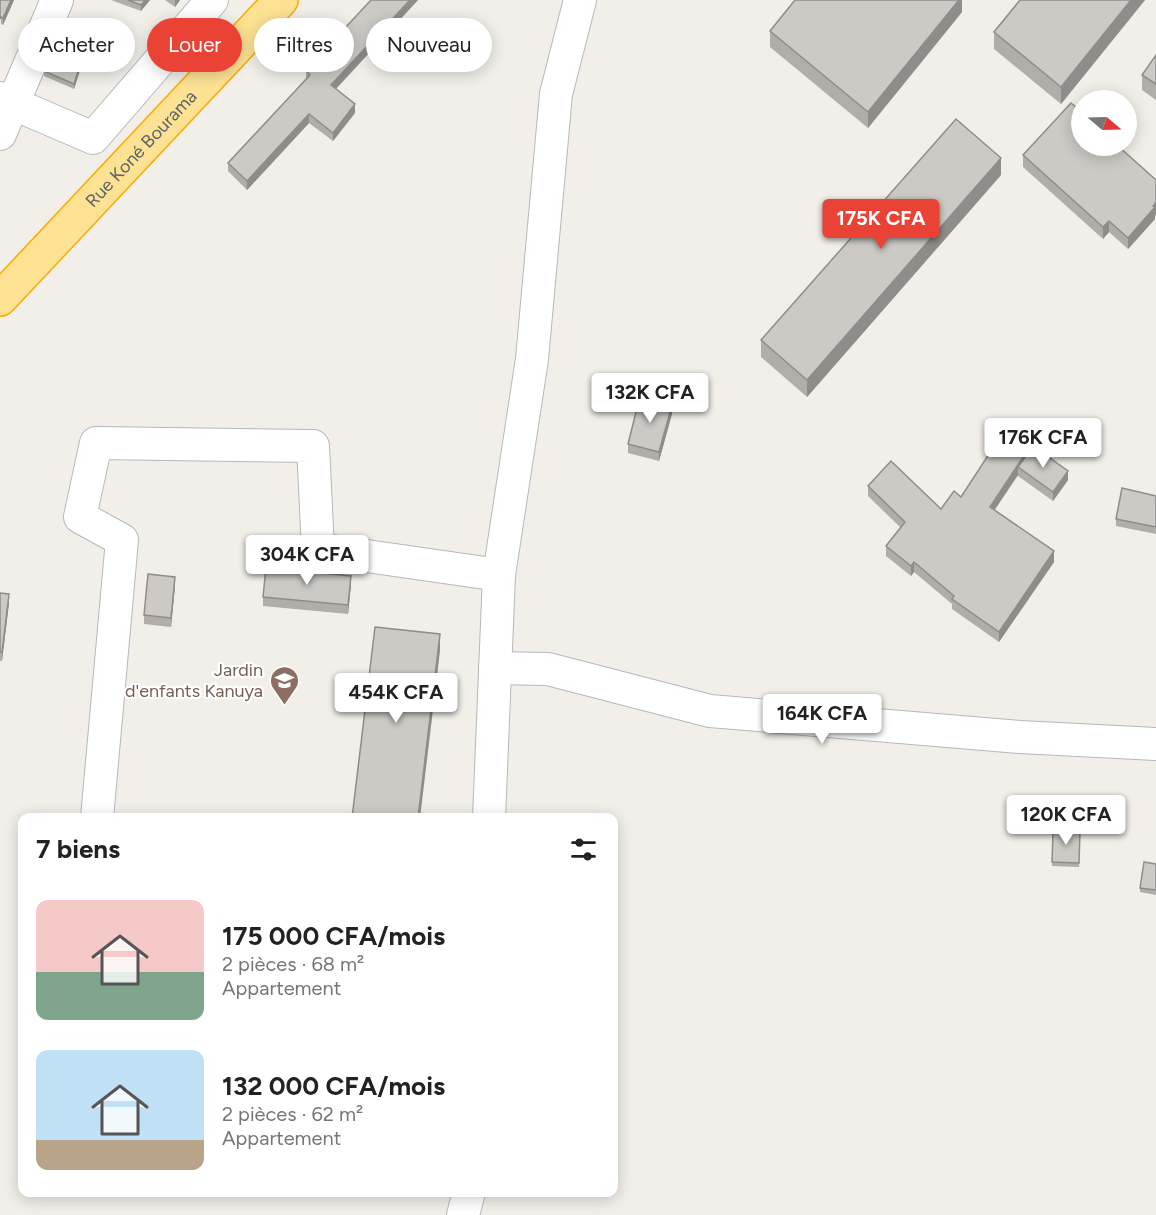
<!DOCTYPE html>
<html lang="fr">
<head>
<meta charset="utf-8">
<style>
	body { margin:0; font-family:Figtree,sans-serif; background:#f6f6f6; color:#222; height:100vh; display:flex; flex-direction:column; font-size:22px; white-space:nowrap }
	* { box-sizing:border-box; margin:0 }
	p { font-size:20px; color:#767676 }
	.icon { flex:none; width:33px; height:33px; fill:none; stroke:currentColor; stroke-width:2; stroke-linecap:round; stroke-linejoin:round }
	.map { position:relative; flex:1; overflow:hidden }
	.side { position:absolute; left:18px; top:813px; width:600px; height:384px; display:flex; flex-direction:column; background:#fff; border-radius:12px; box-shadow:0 3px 15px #0003 }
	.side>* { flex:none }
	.top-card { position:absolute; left:18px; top:18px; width:600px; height:54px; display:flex; gap:12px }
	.needle { width:39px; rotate:109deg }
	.buttons { position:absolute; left:1071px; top:90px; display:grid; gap:12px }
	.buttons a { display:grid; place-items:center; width:66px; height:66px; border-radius:50%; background:#fff; box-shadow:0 3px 15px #0003; font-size:30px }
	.price { position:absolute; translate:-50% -51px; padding:0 14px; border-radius:6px; background:#fff; color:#222; font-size:20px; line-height:39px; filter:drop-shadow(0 2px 3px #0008) }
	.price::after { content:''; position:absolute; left:50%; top:36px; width:18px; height:14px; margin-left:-9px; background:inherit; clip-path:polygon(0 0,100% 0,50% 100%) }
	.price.current { background:#ea4335; color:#fff }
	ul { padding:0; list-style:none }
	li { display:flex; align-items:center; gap:18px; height:150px; padding:0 18px }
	li span { display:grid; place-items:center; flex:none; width:168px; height:120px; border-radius:12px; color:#555 }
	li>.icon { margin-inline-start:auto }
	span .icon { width:72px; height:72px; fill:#fffc; stroke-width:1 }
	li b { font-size:26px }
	h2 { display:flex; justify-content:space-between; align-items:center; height:72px; padding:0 18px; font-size:26px }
	.pill { padding:0 21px; border-radius:27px; background:#fff; box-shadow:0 3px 15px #0003; font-size:21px; line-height:54px }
	.pill.current { background:#ea4335; color:#fff }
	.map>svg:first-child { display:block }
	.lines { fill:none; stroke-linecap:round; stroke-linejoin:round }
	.minor-casing { stroke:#b5b8bc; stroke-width:34 }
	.highway-casing { stroke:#f9ab00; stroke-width:36 }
	.minor { stroke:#fff; stroke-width:32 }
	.highway { stroke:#fde293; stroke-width:33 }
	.wall { fill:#afaea9 }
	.shaded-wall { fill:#8f8d8a }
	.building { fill:#cccac5; stroke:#8f8d8a; stroke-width:1.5 }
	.labels { text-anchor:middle; stroke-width:4.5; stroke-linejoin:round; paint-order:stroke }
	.street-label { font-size:18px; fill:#5f6368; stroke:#fff }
	.education-label { font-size:18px; fill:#785e54; stroke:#fff; text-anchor:end }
</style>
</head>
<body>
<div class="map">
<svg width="1156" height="1215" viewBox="0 0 1156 1215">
	<rect width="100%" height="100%" fill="#f1efe8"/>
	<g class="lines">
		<defs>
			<g id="minor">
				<path d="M 0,98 L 93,138 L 212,0"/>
				<path d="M 0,134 L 57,0"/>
				<path d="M 495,668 L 548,669 L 710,711 L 1020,737 L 1156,744"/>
				<path d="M 97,818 L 122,540 L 80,517 L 96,443 L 313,446 L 318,549 L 499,575"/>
				<path d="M 489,818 L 499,575 L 532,359 L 556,94 L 580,0"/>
				<path d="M 463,1215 L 469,1192"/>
			</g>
			<g id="highway">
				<path id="s1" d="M 0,299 L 281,0"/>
			</g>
		</defs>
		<use href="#minor" class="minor-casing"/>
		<use href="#highway" class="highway-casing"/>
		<use href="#minor" class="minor"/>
		<use href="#highway" class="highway"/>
	</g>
	<g class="wall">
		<path d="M 0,0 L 14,0 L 3,25 L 1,24 Z"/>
		<path d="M 111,0 L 150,0 L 141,11 Z"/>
		<path d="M 165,0 L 180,0 L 175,7 Z"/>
		<path d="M 371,0 L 418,0 L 336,89 L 355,113 L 333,141 L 309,123 L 247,190 L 228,171 L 228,163 L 306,79 L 306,70 Z"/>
		<path d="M 962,0 L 962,12 L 868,128 L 770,47 L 770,31 Z"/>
		<path d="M 1145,0 L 1061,104 L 994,49 L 994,32 Z"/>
		<path d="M 1156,55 L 1156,100 L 1142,90 L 1142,75 Z"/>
		<path d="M 82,64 L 74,89 L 44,76 L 44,71 Z"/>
		<path d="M 1023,155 L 1156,180 L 1156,214 L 1155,216 L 1155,219 L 1128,249 L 1109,232 L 1103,239 L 1023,167 Z"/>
		<path d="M 1001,175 L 807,397 L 761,357 L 761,340 Z"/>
		<path d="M 672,414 L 659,461 L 628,453 L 628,444 Z"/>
		<path d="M 1027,454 L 1068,480 L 1053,501 L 1018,476 L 1018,475 L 994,510 L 1054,562 L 999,642 L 952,609 L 952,604 L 914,572 L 911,576 L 886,556 L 886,546 L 901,528 L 868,496 L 868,486 L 941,509 Z"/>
		<path d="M 1156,496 L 1156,534 L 1116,526 L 1116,519 Z"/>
		<path d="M 351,585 L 348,614 L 263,606 L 263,597 Z"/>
		<path d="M 175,586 L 171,627 L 144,624 L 144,615 Z"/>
		<path d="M 0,593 L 9,603 L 2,661 L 0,661 Z"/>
		<path d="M 1053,830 L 1080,831 L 1079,867 L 1052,866 Z"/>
		<path d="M 1156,864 L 1156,895 L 1140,892 L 1140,888 Z"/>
	</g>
	<g class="shaded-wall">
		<path d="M 11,0 L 14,0 L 3,25 L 3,18 Z"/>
		<path d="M 145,0 L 150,0 L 141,11 L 141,5 Z"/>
		<path d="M 175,0 L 180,0 L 175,7 Z"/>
		<path d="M 410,0 L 418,0 L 331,94 L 331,85 Z"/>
		<path d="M 959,0 L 962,0 L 962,12 L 868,128 L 868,112 Z"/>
		<path d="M 1131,0 L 1145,0 L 1061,104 L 1061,87 Z"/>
		<path d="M 82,59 L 82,64 L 74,89 L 74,84 Z"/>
		<path d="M 355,104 L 355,113 L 333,141 L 333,133 Z"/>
		<path d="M 309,114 L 309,123 L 247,190 L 247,181 Z"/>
		<path d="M 1001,158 L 1001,175 L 807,397 L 807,380 Z"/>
		<path d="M 1156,202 L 1156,214 L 1155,216 L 1155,219 L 1128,249 L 1128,238 Z"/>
		<path d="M 1109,221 L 1109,232 L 1103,239 L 1103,227 Z"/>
		<path d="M 672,405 L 672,414 L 659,461 L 659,452 Z"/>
		<path d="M 1027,451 L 1027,461 L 1018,467 L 1018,475 L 990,517 L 990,507 Z"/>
		<path d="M 1068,471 L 1068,480 L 1053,501 L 1053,492 Z"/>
		<path d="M 1054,551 L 1054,562 L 999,642 L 999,632 Z"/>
		<path d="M 914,562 L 914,572 L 911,576 L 911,566 Z"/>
		<path d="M 351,576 L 351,585 L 348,614 L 348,605 Z"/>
		<path d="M 175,577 L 175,586 L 171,627 L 171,618 Z"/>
		<path d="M 9,594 L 9,603 L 2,661 L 2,652 Z"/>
		<path d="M 440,634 L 440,651 L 420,818 L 418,818 Z"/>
	</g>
	<g class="building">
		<path d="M 0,0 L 11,0 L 3,18 L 1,17 L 0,19 Z"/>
		<path d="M 128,0 L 145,0 L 141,5 Z"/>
		<path d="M 371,0 L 410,0 L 331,85 L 355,104 L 333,133 L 309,114 L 247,181 L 228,163 L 310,75 L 306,70 Z"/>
		<path d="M 795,0 L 959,0 L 868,112 L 770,31 Z"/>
		<path d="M 1020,0 L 1131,0 L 1061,87 L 994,32 Z"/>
		<path d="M 54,48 L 82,59 L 74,84 L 44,71 Z"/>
		<path d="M 1156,55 L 1156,84 L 1142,75 Z"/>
		<path d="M 1071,103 L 1082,112 L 1082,146 L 1118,146 L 1156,180 L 1156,202 L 1153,206 L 1155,207 L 1128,238 L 1109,221 L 1103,227 L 1023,155 Z"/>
		<path d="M 956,119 L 1001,158 L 807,380 L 761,340 Z"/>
		<path d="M 640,396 L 672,405 L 659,452 L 628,444 Z"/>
		<path d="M 1002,434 L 1027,451 L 990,507 L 1054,551 L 999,632 L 952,599 L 954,596 L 914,562 L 911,566 L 886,546 L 905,522 L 868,486 L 891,461 L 941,509 L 954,491 L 961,497 Z"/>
		<path d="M 1033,446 L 1068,471 L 1053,492 L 1018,467 Z"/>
		<path d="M 1122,488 L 1156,496 L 1156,527 L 1116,519 Z"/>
		<path d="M 266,567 L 351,576 L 348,605 L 263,597 Z"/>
		<path d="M 148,574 L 175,577 L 171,618 L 144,615 Z"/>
		<path d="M 0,593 L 9,594 L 2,652 L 0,652 Z"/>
		<path d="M 375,627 L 440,634 L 418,818 L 352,818 Z"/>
		<path d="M 1053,830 L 1080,831 L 1079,863 L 1052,862 Z"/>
		<path d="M 1144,862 L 1156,864 L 1156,890 L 1140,888 Z"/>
	</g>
	<defs>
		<symbol id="school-pin" viewBox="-11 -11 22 30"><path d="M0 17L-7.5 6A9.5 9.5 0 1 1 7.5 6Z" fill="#8d6e63" stroke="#fff"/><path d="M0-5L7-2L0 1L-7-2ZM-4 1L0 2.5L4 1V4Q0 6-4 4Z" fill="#fff"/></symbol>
	</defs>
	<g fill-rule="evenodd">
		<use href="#school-pin" x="268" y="664" width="33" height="45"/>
	</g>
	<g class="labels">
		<g class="street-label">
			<text dy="6" stroke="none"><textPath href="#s1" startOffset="206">Rue Koné Bourama</textPath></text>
		</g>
		<g class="education-label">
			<text x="263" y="676">Jardin<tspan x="263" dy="21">d'enfants Kanuya</tspan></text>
		</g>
	</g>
</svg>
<div class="buttons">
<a><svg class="needle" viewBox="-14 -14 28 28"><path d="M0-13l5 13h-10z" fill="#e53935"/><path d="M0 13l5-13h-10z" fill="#767676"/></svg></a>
</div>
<b class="price current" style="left:881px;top:250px">175K CFA</b>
<b class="price" style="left:650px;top:424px">132K CFA</b>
<b class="price" style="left:1043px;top:469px">176K CFA</b>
<b class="price" style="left:307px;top:586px">304K CFA</b>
<b class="price" style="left:396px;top:724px">454K CFA</b>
<b class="price" style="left:822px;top:745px">164K CFA</b>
<b class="price" style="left:1066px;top:846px">120K CFA</b>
<div class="top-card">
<a class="pill">Acheter</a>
<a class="pill current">Louer</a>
<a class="pill">Filtres</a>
<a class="pill">Nouveau</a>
</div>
<section class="side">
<h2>7 biens<svg class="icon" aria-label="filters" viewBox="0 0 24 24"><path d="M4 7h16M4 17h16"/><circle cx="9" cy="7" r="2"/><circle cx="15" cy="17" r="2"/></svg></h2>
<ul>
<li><span style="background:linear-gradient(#f6c9c9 60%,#7fa58c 0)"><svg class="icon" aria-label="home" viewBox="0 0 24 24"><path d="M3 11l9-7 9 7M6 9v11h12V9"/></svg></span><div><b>175 000 CFA/mois</b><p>2 pièces · 68 m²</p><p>Appartement</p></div></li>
<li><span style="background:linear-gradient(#bfe0f5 75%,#b9a48a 0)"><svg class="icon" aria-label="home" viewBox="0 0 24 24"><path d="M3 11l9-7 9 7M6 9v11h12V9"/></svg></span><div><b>132 000 CFA/mois</b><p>2 pièces · 62 m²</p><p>Appartement</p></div></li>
</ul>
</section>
</div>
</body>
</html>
